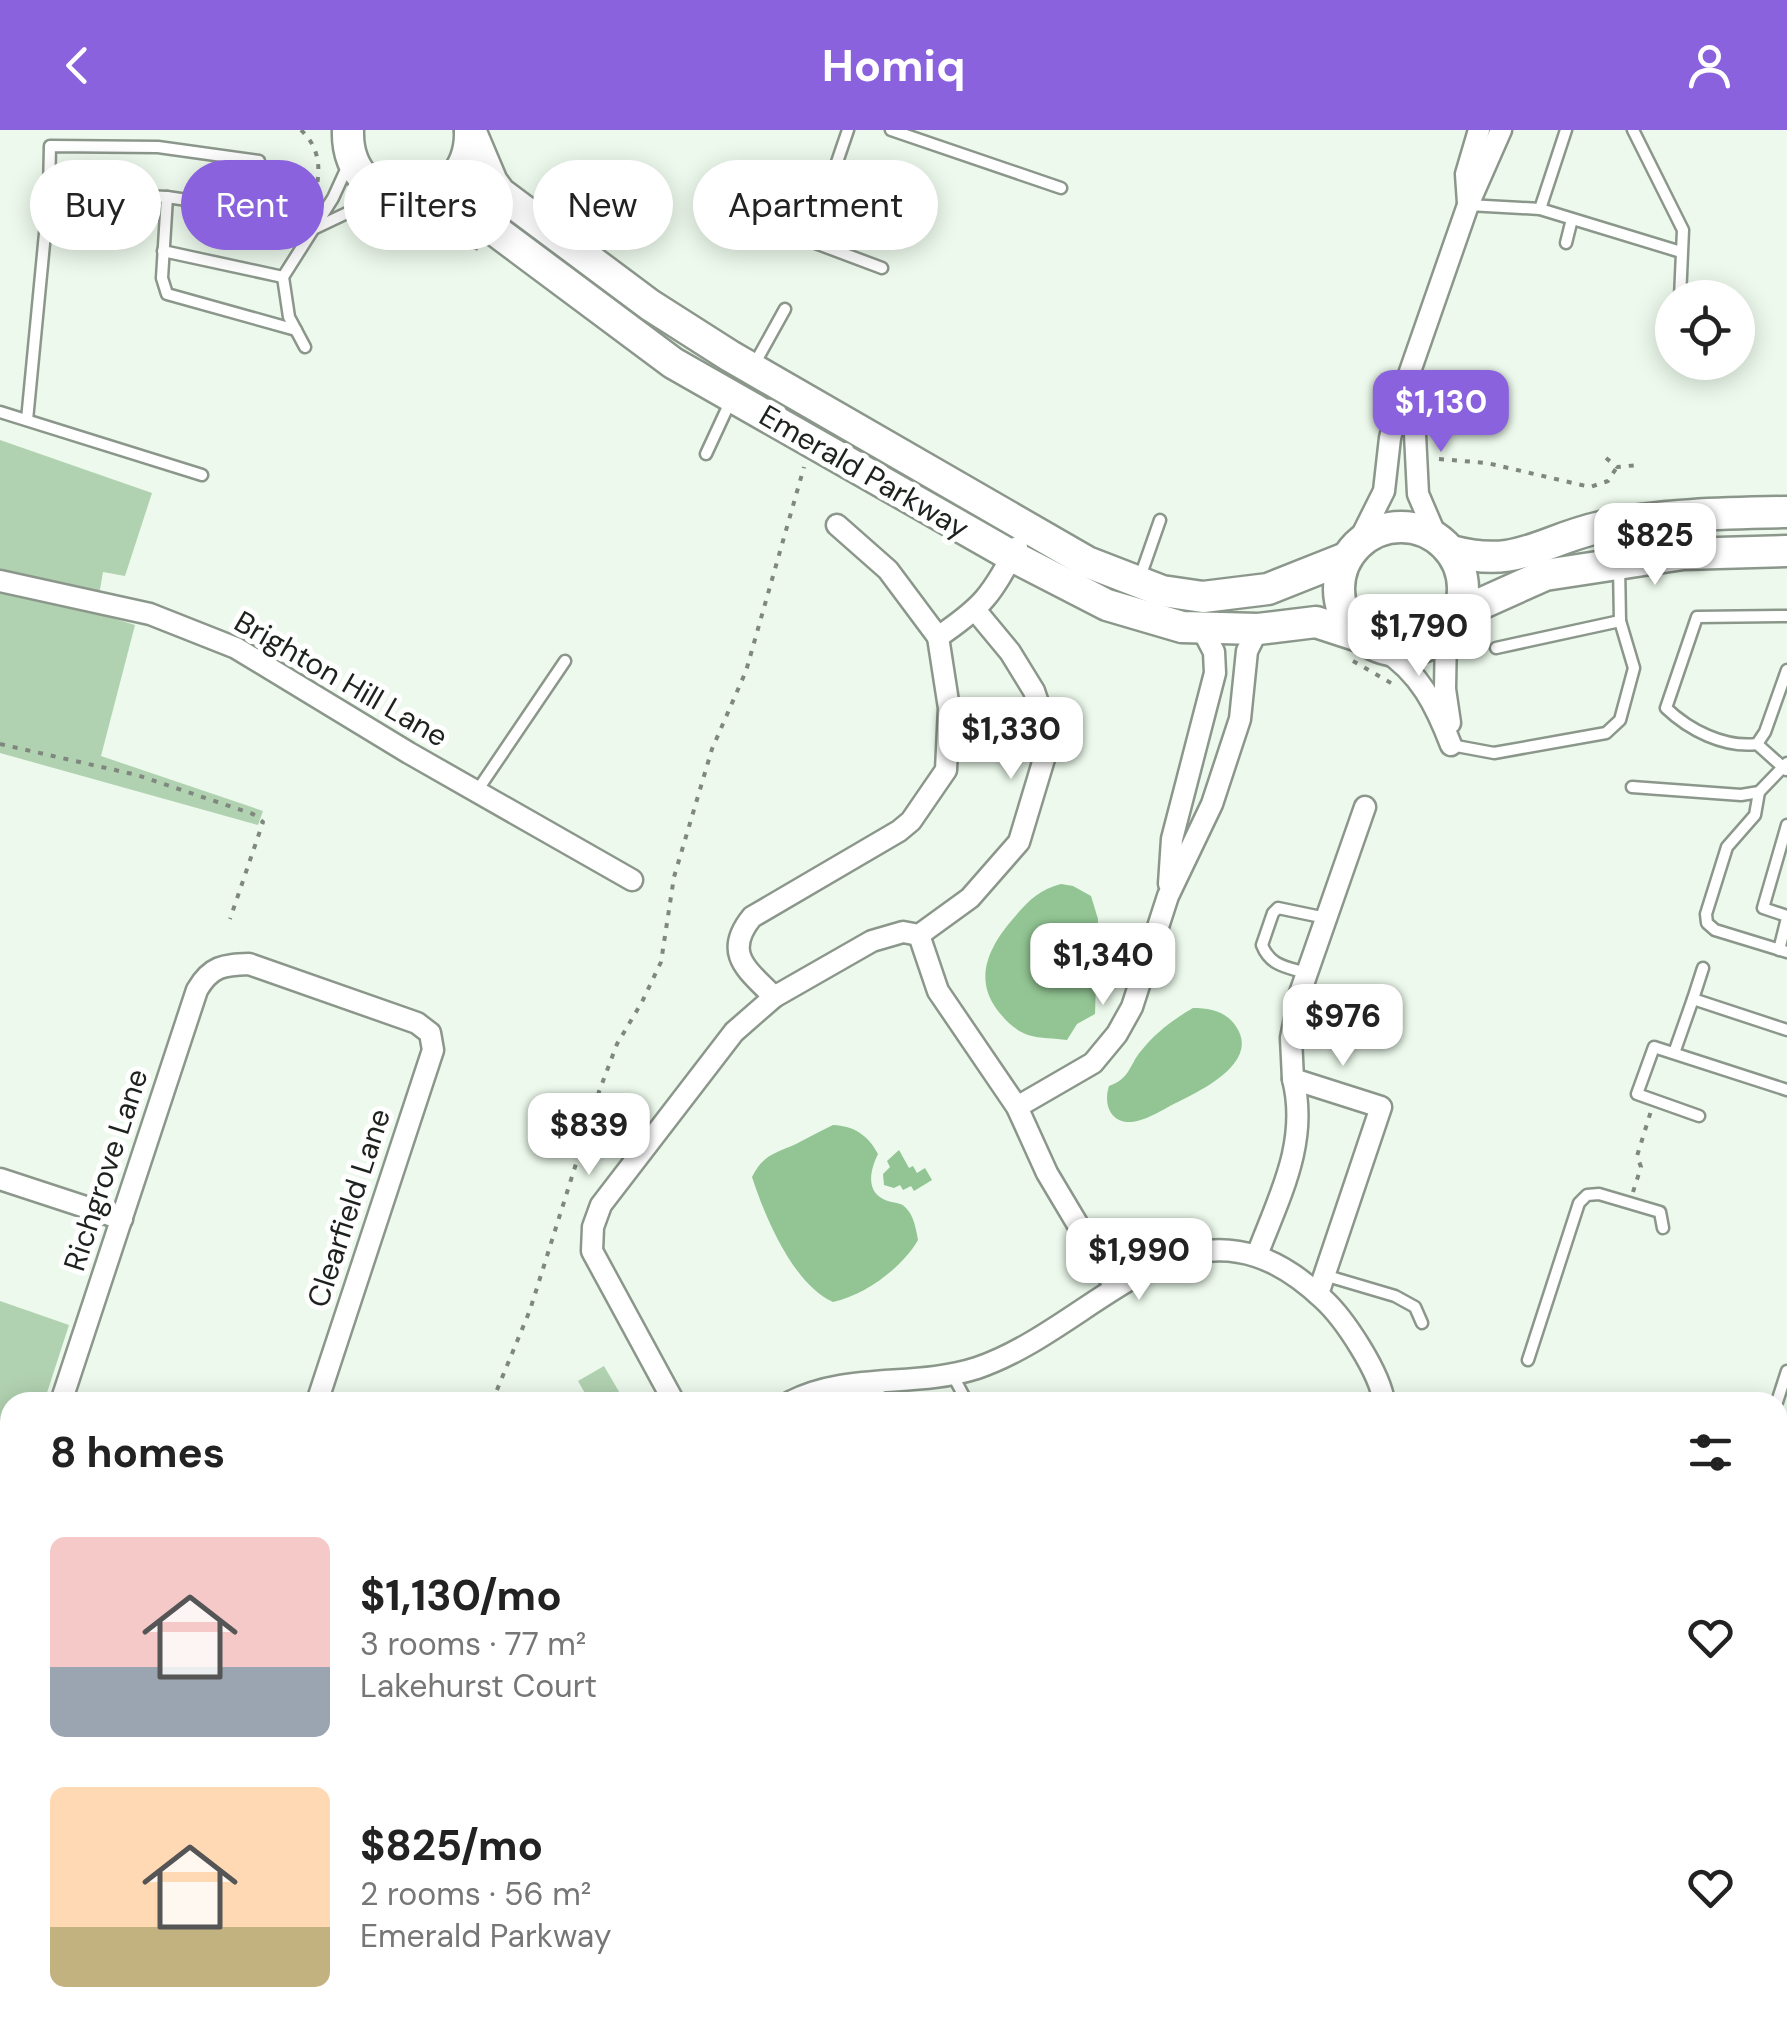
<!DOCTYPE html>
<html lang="en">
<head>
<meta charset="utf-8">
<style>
	body { margin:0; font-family:"DM Sans",sans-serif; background:#f6f6f6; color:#222; height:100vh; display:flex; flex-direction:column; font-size:38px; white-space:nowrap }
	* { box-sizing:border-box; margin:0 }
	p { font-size:32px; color:#767676 }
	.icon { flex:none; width:55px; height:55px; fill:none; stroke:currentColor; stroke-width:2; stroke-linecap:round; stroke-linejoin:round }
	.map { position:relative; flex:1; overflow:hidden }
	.sheet { position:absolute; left:0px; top:1262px; width:1788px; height:642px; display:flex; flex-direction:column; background:#fff; border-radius:30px 30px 0 0; box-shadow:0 5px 25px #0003 }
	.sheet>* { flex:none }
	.top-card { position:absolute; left:30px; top:30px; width:1000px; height:90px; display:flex; gap:20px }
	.buttons { position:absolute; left:1655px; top:150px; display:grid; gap:20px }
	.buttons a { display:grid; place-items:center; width:100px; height:100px; border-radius:50%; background:#fff; box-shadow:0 5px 25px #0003; font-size:50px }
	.price { position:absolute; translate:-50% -85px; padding:0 22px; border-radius:20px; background:#fff; color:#222; font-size:32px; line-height:65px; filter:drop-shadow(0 2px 5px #0008) }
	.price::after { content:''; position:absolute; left:50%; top:60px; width:30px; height:22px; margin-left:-15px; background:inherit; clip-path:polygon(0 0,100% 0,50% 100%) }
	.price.active { background:#8a62dd; color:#fff }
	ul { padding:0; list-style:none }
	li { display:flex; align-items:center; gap:30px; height:250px; padding:0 50px }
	li span { display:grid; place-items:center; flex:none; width:280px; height:200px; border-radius:15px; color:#555 }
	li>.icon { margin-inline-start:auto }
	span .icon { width:120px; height:120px; fill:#fffc; stroke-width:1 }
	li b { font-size:42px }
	h2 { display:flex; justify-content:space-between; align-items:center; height:120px; padding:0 50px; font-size:42px }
	.tag { padding:0 35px; border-radius:45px; background:#fff; box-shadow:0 5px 25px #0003; font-size:35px; line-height:90px }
	.tag.active { background:#8a62dd; color:#fff }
	header { display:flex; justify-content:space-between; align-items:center; height:130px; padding:0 50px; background:#8a62dd; color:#fff; font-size:45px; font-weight:700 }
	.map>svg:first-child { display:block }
	.green { fill:#b1d2b1 }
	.water { fill:#92c593 }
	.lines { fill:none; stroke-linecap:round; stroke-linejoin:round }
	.service-casing { stroke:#8c978c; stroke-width:15 }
	.minor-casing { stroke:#8c978c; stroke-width:25 }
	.tertiary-casing { stroke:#8c978c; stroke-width:30 }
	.secondary-casing { stroke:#8c978c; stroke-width:35 }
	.path { stroke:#7f877f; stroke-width:4; stroke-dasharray:5 8; stroke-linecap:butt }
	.service { stroke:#fff; stroke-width:10 }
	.minor { stroke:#fff; stroke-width:20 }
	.tertiary { stroke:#fff; stroke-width:25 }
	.secondary { stroke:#fff; stroke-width:30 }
	.labels { text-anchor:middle; stroke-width:10; stroke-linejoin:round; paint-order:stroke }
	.street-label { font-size:30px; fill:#1e221e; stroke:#fff }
</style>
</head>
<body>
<header><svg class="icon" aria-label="back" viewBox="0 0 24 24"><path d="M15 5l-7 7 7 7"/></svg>Homiq<svg class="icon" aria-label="person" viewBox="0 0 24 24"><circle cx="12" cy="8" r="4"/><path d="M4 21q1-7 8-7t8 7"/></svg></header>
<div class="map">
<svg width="1787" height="1903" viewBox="0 0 1787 1903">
	<rect width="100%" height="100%" fill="#ecf9ec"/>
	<g class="green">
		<path d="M 0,310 L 152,363 L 125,446 L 103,442 L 96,483 L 135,495 L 101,626 L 263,681 L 258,695 L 0,623 Z"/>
		<path d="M 0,1171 L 69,1195 L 44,1272 L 10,1272 L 10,1376 L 0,1407 Z"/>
		<path d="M 604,1236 L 625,1272 L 590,1272 L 578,1251 Z"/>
	</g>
	<g class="water">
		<path d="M 1061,754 L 1073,756 L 1091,766 L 1098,789 L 1095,884 L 1077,894 L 1067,910 C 1054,908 1041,909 1028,905 C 1016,901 1006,891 998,881 C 973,849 989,817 1012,790 C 1027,772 1038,760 1061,754 Z"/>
		<path d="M 1193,878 C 1209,878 1225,881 1235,895 C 1262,931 1202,960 1178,972 C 1163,979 1144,993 1127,992 C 1108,990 1104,971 1109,956 C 1130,949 1129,935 1141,921 C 1155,903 1174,889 1193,878 Z"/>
		<path d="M 833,995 C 854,996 868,1005 878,1024 C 871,1038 865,1060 883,1069 C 892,1074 900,1071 906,1078 C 914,1086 916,1099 918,1110 C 902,1138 865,1165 833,1172 C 793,1154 765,1087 752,1047 C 764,1024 774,1024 796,1014 C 808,1008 820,1001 833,995 Z"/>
		<path d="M 899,1020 L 909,1038 L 913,1036 L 917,1043 L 925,1038 L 932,1050 L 914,1061 L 911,1056 L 903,1060 L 900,1055 L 894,1058 L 884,1055 L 883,1044 L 890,1037 L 887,1031 Z"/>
	</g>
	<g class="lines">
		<defs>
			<g id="service">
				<path d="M 848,0 L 810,111 L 882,138"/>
				<path d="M 891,0 L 1061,58"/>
				<path d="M 1633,0 L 1683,100 L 1680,168"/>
				<path d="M 167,67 L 162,148 L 167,164 L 296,200"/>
				<path d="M 1468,75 L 1540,79 L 1681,122"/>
				<path d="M 1540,79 L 1566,0"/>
				<path d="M 254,80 L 167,67 L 49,62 L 50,16 L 158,17 L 259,31 L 254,80 L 309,101 L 347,83 L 388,71"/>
				<path d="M 1566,113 L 1572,89"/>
				<path d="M 163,121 L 283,147"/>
				<path d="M 305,217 L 289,187 L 283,147 L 333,68 L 349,33"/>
				<path d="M 754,235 L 785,179"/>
				<path d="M 0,282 L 202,345"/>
				<path d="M 27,290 L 49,62"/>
				<path d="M 706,324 L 731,270"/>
				<path d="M 1139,450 L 1160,390"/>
				<path d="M 1787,486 L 1697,487 L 1666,578 C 1689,600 1724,618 1757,614 L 1765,602 L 1787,540"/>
				<path d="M 1496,518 L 1620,491"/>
				<path d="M 1757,614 L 1786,640"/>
				<path d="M 1451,615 L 1494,623 L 1606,603 L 1620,590 L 1634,538 L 1620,491 L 1619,436"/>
				<path d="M 1632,657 L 1741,665 L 1759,662 L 1787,633"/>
				<path d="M 477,661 L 565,531"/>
				<path d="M 1759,662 L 1755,685 L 1727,717 L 1706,784 L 1707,793 L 1715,800 L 1787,822"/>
				<path d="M 1787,695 L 1763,778 L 1787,786"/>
				<path d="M 1779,820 L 1787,788"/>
				<path d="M 1703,838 L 1693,869 L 1787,900"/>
				<path d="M 1306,843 C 1287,837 1270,836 1262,815 L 1273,783 L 1278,778 L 1326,788"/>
				<path d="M 1674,923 L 1693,869"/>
				<path d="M 1699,986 L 1637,964 L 1654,917 L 1787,960"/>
				<path d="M 1324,1145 L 1395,1166 L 1415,1177 L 1422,1193"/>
				<path d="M 1528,1230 L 1579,1073 L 1587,1065 L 1599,1064 L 1660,1082 L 1663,1098"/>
				<path d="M 952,1244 L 967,1272"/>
				<path d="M 873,1253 L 884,1272"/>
				<path d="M 1777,1272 L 1787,1241"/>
				<path d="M 1778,1482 L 1787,1484"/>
				<path d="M 791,1895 L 799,1898 L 797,1903"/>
			</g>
			<g id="minor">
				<path d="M 1468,73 L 1466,44 L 1479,0"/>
				<path d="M 1407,258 L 1415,304 L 1418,364 L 1436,406"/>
				<path d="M 837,395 L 888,440 L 938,507"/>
				<path d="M 1359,411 L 1384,361 L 1390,308 L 1399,273 L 1468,75 L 1501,0"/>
				<path d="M 0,451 L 150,484 L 236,518 L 409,623 L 632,750"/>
				<path d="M 1446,502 L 1445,559 L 1450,593"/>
				<path d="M 1384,520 C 1420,543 1436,576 1451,615"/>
				<path d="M 1169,754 L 1172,709 L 1215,543 L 1214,522 L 1202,499"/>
				<path d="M 919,805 L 938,861 L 1017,977 L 1047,1043 L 1115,1157"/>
				<path d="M 774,867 C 748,840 722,824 752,787 L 899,701 L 911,691 L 946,640 L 949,578 L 938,507 C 985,475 990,466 1017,417"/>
				<path d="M 1017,977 L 1093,933 L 1117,904 L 1132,877 L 1168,766 L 1212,674 L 1240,589 L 1247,521 L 1258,499"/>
				<path d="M 0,1049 L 122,1089"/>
				<path d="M 1257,1125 C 1279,1067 1309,1012 1293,949"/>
				<path d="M 1318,1164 L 1381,977 L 1293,949 L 1291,908 L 1300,863 L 1365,677"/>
				<path d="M 61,1272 L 197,860 C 211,836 223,835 249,834 L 417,893 L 430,903 L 433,920 L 317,1272"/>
				<path d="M 674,1272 L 592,1121 L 593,1097 L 601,1075 L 734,902 L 774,867 L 872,811 L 903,802 L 919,805 L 970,768 L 1019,712 L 1050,609 L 1034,561 L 1010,522 L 976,481"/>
				<path d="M 790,1272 C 848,1242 915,1258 977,1238 C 1100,1196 1190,1043 1323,1169 C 1345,1189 1380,1243 1384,1272"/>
				<path d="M 0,1459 L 10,1428"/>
				<path d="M 0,1564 L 10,1567"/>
				<path d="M 0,1824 L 10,1827"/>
				<path d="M 220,1895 L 245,1903"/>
				<path d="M 393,1895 L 397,1903"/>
				<path d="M 343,1903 L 348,1895"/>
				<path d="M 679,1903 L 682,1895"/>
				<path d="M 839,1903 L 842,1895"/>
				<path d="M 1335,1903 L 1337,1895"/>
			</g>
			<g id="tertiary">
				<path d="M 1778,1574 L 1787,1543"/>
				<path d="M 1778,1702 L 1787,1673"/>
				<path d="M 1671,1903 L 1673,1895"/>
				<path d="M 1712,1903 L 1715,1895"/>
			</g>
			<g id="secondary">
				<path d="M 348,0 C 345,90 473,89 470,0"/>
				<path d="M 470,0 L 492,52 L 500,63 L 650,175 L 730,226 L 1087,432 L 1162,461 L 1203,467 L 1268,459 L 1346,428"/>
				<path d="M 409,68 L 454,79 L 488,95 L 673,233 L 1012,426 L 1107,475 L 1182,497 L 1258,499 L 1316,492 L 1359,506"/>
				<circle cx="1401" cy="459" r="62"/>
				<path d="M 1451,421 C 1519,439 1539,411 1601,397 C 1656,384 1730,383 1787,382"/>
				<path d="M 1458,484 L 1545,445 L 1683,424 L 1787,421"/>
			</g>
		</defs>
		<use href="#service" class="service-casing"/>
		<use href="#minor" class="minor-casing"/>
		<use href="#tertiary" class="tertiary-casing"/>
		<use href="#secondary" class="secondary-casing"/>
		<g class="path">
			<path d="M 301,0 C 319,17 321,37 316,60 L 323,63"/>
			<path d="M 352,93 L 354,100 C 398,91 438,102 478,119"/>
			<path d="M 1606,328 L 1617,337 L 1638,335"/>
			<path d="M 1439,329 L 1487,333 L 1590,357 L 1608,351 L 1617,337"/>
			<path d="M 1465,525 L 1482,500"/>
			<path d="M 1353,531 L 1396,556"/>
			<path d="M 0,614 L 137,645 L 253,684 L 263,692 L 230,789"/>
			<path d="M 1633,1062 L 1641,1037 L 1637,1026 L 1651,981"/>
			<path d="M 492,1272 L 530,1180 L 597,967 L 617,914 L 642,872 L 661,832 L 674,747 L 712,619 L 746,541 L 804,337"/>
			<path d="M 0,1294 L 10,1297"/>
			<path d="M 0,1321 L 10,1325"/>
			<path d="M 1778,1465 L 1787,1439"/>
			<path d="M 281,1895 L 301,1900 L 316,1895"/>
			<path d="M 425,1895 L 429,1903"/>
			<path d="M 1637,1903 L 1640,1895"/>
		</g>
		<use href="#service" class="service"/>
		<use href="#minor" class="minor"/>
		<use href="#tertiary" class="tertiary"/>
		<use href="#secondary" class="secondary"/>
	</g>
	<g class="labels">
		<g class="street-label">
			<text transform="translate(864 342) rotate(30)" y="10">Emerald Parkway</text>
			<text transform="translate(341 549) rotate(30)" y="10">Brighton Hill Lane</text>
			<text transform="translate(106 1040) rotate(-72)" y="10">Richgrove Lane</text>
			<text transform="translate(349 1078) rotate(-72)" y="10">Clearfield Lane</text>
		</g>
	</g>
</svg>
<div class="buttons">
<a><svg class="icon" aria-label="locate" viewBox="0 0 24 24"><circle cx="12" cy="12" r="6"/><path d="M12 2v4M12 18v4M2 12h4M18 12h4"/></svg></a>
</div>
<b class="price active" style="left:1441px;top:325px">$1,130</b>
<b class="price" style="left:1655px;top:458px">$825</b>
<b class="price" style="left:1419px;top:549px">$1,790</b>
<b class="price" style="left:1011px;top:652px">$1,330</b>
<b class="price" style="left:1103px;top:878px">$1,340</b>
<b class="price" style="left:1343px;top:939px">$976</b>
<b class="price" style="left:589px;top:1048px">$839</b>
<b class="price" style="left:1139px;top:1173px">$1,990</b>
<div class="top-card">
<a class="tag">Buy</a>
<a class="tag active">Rent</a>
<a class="tag">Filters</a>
<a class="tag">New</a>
<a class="tag">Apartment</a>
</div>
<section class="sheet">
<h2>8 homes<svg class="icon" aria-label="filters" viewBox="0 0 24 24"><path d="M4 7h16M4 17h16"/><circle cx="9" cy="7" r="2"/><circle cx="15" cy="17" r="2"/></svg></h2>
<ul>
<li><span style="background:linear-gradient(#f6c9c9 65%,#9aa5b1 0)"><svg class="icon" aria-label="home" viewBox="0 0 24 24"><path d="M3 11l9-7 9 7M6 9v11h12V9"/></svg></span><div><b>$1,130/mo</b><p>3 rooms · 77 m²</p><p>Lakehurst Court</p></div><svg class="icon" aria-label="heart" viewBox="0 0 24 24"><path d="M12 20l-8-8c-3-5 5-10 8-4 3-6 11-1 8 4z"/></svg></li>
<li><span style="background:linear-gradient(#ffd9b3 70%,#c2b280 0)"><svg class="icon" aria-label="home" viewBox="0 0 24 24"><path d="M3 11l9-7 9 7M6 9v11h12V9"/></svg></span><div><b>$825/mo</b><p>2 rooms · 56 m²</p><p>Emerald Parkway</p></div><svg class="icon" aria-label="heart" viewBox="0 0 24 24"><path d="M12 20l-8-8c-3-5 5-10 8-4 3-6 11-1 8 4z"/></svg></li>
</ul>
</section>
</div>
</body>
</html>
